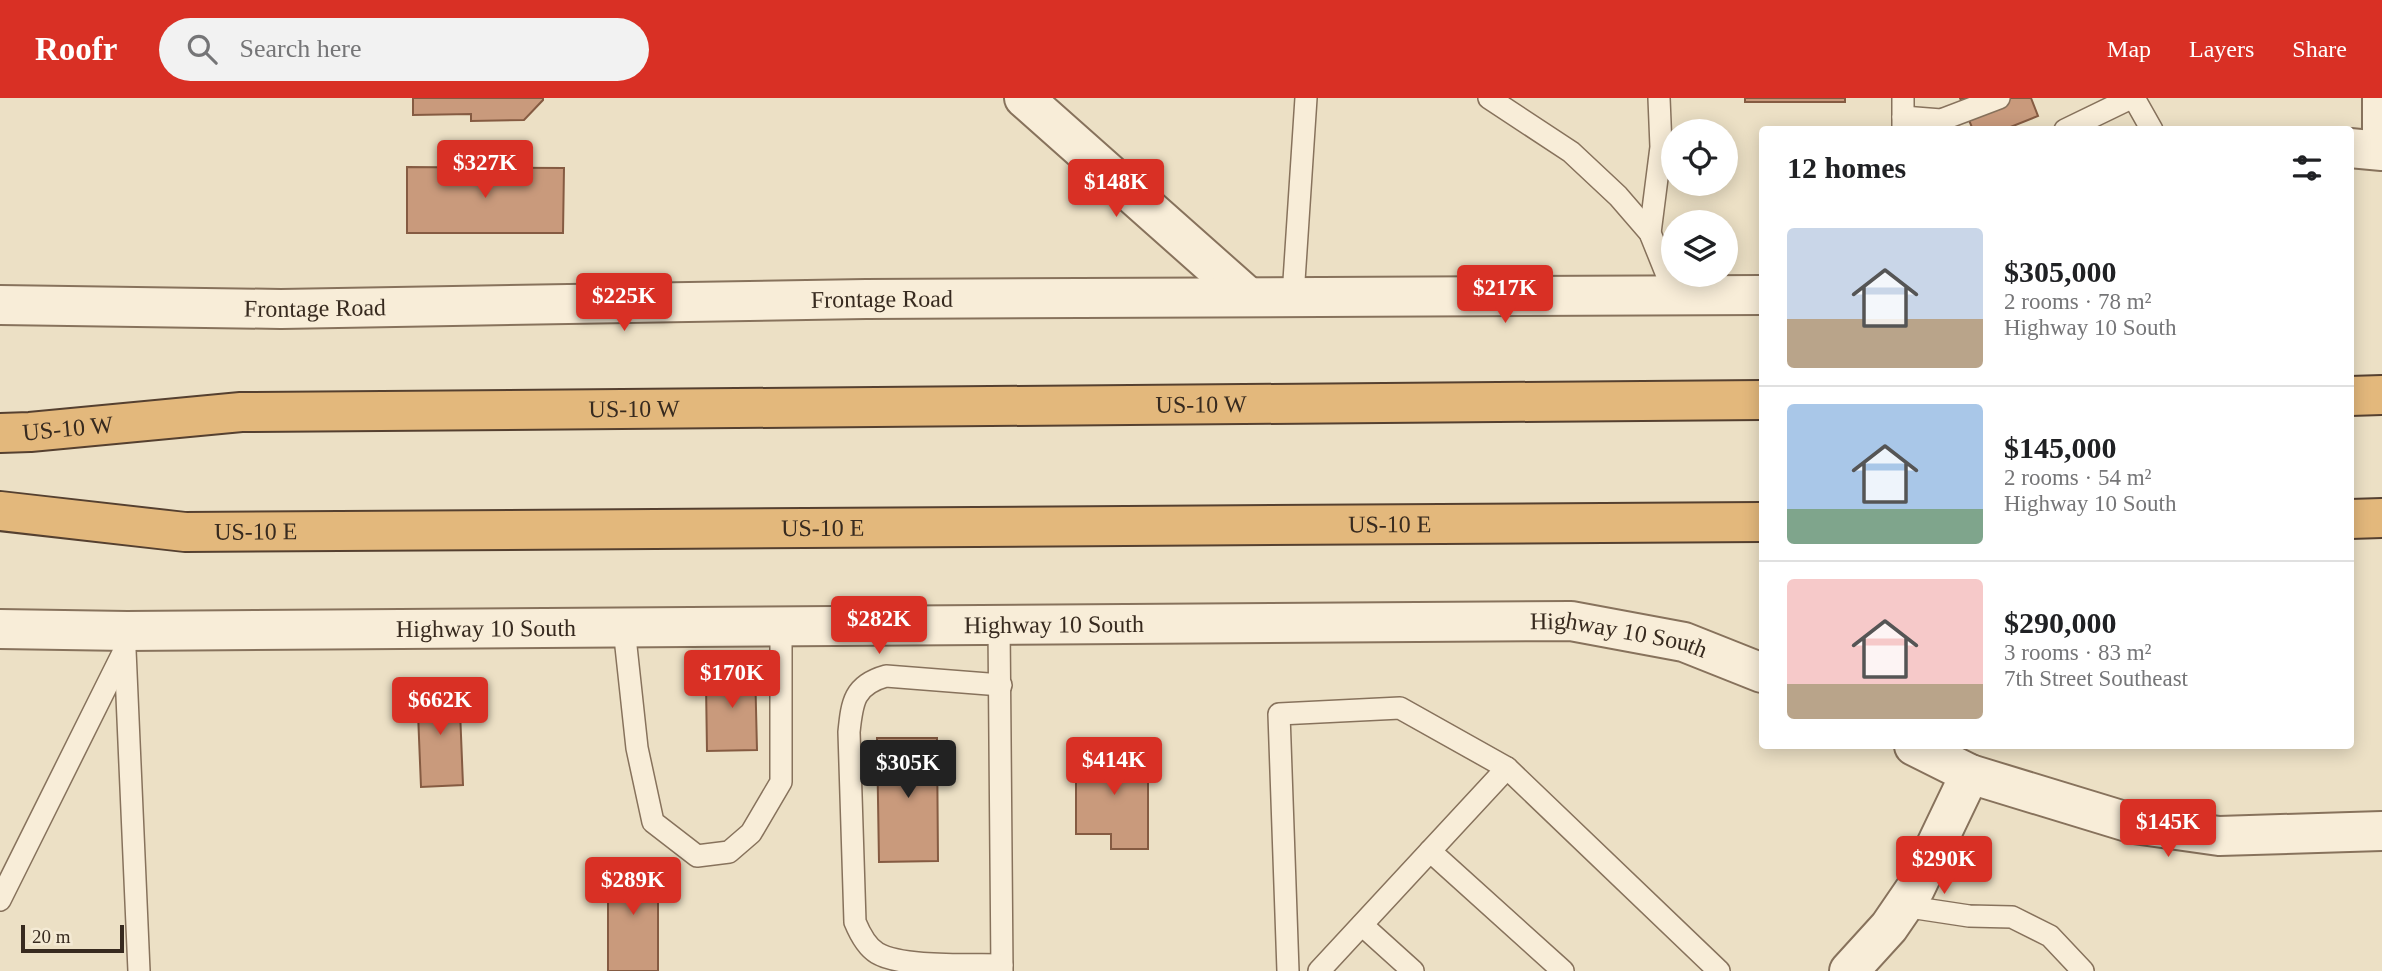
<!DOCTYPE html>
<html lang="en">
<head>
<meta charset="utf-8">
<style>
	body { margin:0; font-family:"Times New Roman",serif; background:#f2f2f2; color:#202124; height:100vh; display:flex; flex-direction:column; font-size:26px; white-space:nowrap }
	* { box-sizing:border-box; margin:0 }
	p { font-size:23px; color:#757577 }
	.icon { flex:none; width:38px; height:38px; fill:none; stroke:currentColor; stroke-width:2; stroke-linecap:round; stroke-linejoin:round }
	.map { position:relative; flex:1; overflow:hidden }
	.drawer { position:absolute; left:1759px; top:28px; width:595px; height:623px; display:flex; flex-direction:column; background:#fff; border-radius:7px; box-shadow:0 4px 18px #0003 }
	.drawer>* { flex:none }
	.controls { position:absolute; left:1661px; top:21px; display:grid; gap:14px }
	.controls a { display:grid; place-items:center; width:77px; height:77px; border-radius:50%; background:#fff; box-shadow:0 4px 18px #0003; font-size:35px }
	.scale { position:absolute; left:21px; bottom:18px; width:103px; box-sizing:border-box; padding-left:7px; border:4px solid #372a1f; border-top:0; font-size:19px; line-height:24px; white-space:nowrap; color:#372a1f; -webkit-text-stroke:5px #f4ead4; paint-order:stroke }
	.price { position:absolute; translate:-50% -60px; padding:0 16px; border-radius:7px; background:#d93025; color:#fff; font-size:23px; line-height:46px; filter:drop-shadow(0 2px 4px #0008) }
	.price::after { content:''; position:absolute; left:50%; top:42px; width:21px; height:16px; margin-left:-10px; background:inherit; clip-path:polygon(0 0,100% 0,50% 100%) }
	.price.on { background:#222; color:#fff }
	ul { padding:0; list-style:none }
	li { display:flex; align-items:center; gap:21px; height:175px; padding:0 28px }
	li+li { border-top:2px solid #e0e0e0 }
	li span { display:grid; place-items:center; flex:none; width:196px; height:140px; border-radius:7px; color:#555 }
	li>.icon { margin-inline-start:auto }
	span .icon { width:84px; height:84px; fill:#fffc; stroke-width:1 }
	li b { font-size:30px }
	h2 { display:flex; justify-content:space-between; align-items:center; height:84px; padding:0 28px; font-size:30px }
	header { display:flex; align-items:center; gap:42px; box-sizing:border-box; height:98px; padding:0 35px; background:#d93025; color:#fff }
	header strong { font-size:33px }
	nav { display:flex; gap:38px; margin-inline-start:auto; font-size:24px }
	.search { width:490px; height:63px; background:#f2f2f2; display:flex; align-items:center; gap:18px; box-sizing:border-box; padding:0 24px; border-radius:38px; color:#757577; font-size:26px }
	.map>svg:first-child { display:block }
	.building { fill:#c99a7c; stroke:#855b42; stroke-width:2 }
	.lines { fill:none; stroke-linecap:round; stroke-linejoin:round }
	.service-casing { stroke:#87725c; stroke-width:24 }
	.minor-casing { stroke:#87725c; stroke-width:42 }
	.tertiary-casing { stroke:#87725c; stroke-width:42 }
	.trunk-casing { stroke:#554030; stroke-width:42 }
	.service { stroke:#f8edd8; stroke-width:21 }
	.minor { stroke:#f8edd8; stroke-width:38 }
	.tertiary { stroke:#f8edd8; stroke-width:38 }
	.trunk { stroke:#e3b87c; stroke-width:38 }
	.labels { text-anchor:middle; stroke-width:7; stroke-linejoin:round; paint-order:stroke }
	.street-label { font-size:24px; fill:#372a1f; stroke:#f4ead4 }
</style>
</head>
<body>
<header>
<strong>Roofr</strong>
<div class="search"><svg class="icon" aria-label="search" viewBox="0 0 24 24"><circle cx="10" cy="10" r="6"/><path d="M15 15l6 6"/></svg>Search here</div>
<nav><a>Map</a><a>Layers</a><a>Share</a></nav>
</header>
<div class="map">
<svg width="2382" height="873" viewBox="0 0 2382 873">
	<rect width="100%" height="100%" fill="#ece0c5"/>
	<g class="building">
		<path d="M 413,0 L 543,0 L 543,2 L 524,22 L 471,23 L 471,16 L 413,17 Z"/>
		<rect x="1745" y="0" width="100" height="4"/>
		<path d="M 1960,0 L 2031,0 L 2038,18 L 2003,32 L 1973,32 Z"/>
		<path d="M 407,69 L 564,70 L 563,135 L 407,135 Z"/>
		<path d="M 755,569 L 757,652 L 707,653 L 706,586 L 711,586 L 711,570 Z"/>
		<path d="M 459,588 L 463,687 L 421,689 L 417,591 Z"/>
		<path d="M 877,640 L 937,640 L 938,763 L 879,764 Z"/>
		<path d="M 1148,654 L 1148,751 L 1111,751 L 1111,736 L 1076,736 L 1076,655 Z"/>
		<path d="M 658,765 L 658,873 L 608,873 L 608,766 Z"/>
	</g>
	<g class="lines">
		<defs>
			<g id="service">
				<path d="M 1489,0 L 1571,54 L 1618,98 L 1650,135 L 1675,197"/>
				<path d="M 1903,0 L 1903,32"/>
				<path d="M 2134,0 L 2152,32"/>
				<path d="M 1903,19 L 1941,22 L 1999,0"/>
				<path d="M 2065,32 L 2131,0"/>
				<path d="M 1650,135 L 1661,49 L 1659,0"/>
				<path d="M 1293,198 L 1306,0"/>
				<path d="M 999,527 L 1002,873"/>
				<path d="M 624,530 L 637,650 L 653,724 L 697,758 L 729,754 L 751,735 L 781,684 L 781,529"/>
				<path d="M 127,533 L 125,552 L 139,873"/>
				<path d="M 1001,587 L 886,578 C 854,587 852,604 849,634 L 855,824 C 860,836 867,849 877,855 C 902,870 972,866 1002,867"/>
				<path d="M 1430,753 L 1563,873"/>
				<path d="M 0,802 L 124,553"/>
				<path d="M 1903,808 L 1969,818 L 2012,819 L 2050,838 L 2083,873"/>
				<path d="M 1362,827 L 1413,873"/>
				<path d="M 1288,873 L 1279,616 L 1400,610 L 1507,670"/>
				<path d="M 1319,873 L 1507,670 L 1719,873"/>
			</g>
			<g id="minor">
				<path d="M 2382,0 L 2382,46"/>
				<path d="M 1849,873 L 1889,829 L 1915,791 L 1970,676"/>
			</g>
			<g id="tertiary">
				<path d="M 1024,0 L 1247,198"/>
				<path d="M 2350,50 L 2382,53"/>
				<path id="s1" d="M 0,207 L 281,211 L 866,201 L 1762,197"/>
				<path id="s2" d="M 0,531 L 127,533 L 1571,523 L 1684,544 L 1762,575"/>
				<path d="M 1914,648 L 1970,676 L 2134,726 L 2219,738 L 2382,733"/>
			</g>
			<g id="trunk">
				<path d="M 2350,298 L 2382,297"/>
				<path id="s3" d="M 0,335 L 30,334 L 241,314 L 1762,302"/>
				<path id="s4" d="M 0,413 L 185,434 L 1762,424"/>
				<path d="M 2350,421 L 2382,420"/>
			</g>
		</defs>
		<use href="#service" class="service-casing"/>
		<use href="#minor" class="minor-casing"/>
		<use href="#tertiary" class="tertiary-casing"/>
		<use href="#trunk" class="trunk-casing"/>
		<use href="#service" class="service"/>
		<use href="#minor" class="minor"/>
		<use href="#tertiary" class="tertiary"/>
		<use href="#trunk" class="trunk"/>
	</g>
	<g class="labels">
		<g class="street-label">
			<text dy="8" stroke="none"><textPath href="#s1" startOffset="882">Frontage Road</textPath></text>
			<text dy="8" stroke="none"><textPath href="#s1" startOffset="315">Frontage Road</textPath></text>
			<text dy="8" stroke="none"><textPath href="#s3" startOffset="1202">US-10 W</textPath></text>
			<text dy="8" stroke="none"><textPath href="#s3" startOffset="635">US-10 W</textPath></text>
			<text dy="8" stroke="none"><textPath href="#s3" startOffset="68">US-10 W</textPath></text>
			<text dy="8" stroke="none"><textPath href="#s4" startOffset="1391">US-10 E</textPath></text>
			<text dy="8" stroke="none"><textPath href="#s4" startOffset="824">US-10 E</textPath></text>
			<text dy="8" stroke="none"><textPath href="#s4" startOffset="257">US-10 E</textPath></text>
			<text dy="8" stroke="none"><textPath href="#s2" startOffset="1054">Highway 10 South</textPath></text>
			<text dy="8" stroke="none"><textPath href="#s2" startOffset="486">Highway 10 South</textPath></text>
			<text dy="8" stroke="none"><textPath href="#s2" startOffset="1620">Highway 10 South</textPath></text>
		</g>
	</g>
</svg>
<div class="controls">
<a><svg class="icon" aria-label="locate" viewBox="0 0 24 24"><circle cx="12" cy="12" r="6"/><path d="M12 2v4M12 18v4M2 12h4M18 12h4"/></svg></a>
<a><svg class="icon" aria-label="layers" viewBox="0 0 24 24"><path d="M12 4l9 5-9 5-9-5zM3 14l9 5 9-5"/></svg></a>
</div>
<div class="scale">20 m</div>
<b class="price" style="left:485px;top:102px">$327K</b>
<b class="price" style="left:1116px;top:121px">$148K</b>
<b class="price" style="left:1505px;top:227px">$217K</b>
<b class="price" style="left:624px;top:235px">$225K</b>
<b class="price" style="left:879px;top:558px">$282K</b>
<b class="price" style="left:732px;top:612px">$170K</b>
<b class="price" style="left:440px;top:639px">$662K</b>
<b class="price" style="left:1114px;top:699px">$414K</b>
<b class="price on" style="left:908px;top:702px">$305K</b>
<b class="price" style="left:2168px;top:761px">$145K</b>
<b class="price" style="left:1944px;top:798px">$290K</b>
<b class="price" style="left:633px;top:819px">$289K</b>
<section class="drawer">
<h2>12 homes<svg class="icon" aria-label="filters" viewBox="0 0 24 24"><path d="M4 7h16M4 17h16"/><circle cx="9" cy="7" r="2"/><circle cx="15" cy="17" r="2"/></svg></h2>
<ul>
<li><span style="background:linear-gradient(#c9d6e8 65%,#b9a48a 0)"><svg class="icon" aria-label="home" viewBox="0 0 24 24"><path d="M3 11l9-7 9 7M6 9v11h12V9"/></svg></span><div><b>$305,000</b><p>2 rooms · 78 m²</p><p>Highway 10 South</p></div></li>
<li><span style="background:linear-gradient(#a9c7e8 75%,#7fa58c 0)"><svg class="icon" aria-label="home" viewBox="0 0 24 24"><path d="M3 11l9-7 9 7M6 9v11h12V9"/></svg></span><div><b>$145,000</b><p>2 rooms · 54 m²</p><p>Highway 10 South</p></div></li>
<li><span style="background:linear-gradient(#f6c9c9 75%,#b9a48a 0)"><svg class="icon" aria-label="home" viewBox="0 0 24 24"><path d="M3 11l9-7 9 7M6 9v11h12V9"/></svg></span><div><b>$290,000</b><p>3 rooms · 83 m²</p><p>7th Street Southeast</p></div></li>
</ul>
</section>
</div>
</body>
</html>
